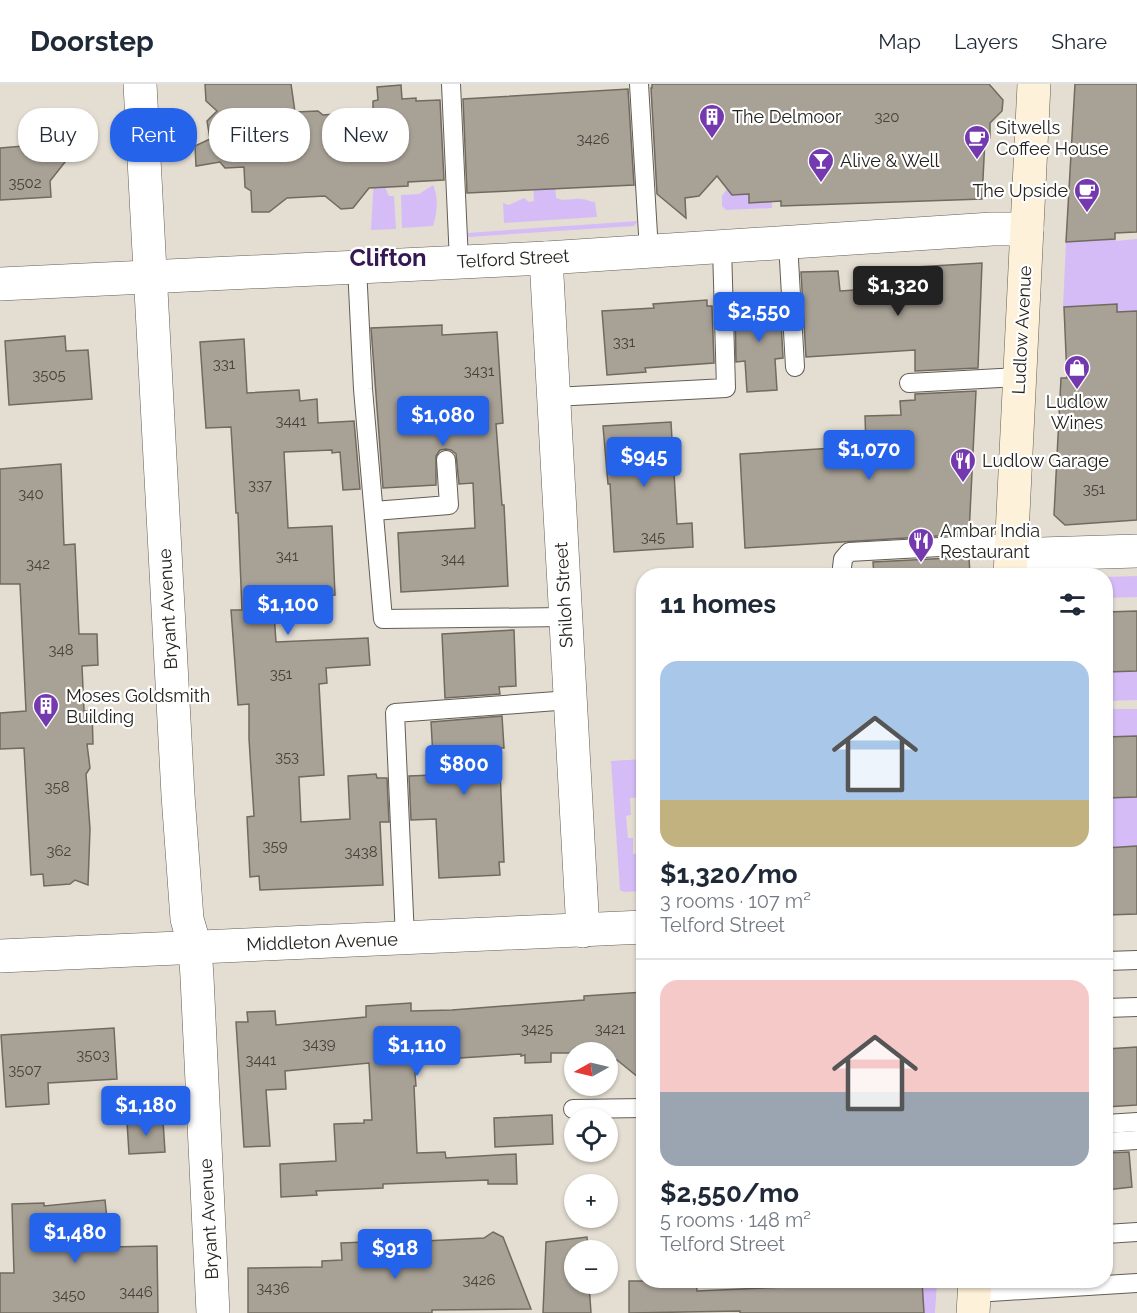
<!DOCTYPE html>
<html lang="en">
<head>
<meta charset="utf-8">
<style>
	body { margin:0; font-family:Raleway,sans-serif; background:#f2f2f3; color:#1f2937; height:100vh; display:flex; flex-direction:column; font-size:22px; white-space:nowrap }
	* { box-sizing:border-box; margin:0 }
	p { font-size:20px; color:#747a83 }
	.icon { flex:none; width:33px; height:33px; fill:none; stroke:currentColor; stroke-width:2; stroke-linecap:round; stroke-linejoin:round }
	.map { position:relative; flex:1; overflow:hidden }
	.sheet { position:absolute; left:636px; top:484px; width:477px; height:720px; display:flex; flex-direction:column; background:#fff; border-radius:24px; box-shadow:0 2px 4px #0004 }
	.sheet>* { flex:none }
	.hud { position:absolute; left:18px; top:24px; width:528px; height:54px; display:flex; gap:12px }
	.needle { width:39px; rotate:262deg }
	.controls { position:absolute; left:564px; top:958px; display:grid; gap:12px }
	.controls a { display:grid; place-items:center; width:54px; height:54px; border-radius:50%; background:#fff; box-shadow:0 2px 4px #0004; font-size:30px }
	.price { position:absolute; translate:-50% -51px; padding:0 14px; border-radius:6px; background:#2563eb; color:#fff; font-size:20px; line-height:39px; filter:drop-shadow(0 2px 3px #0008) }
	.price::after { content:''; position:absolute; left:50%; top:36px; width:18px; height:14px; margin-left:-9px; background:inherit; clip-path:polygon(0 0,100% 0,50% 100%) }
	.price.active { background:#222; color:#fff }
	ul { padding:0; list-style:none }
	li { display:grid; align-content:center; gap:12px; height:318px; padding:0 24px }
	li+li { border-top:2px solid #e0e1e3 }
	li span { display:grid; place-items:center; height:186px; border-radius:18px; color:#555 }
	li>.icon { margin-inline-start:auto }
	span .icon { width:108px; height:108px; fill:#fffc; stroke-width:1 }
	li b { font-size:26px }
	h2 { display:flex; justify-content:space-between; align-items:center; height:72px; padding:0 24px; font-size:26px }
	.pill { padding:0 21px; border-radius:24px; background:#fff; box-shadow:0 2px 4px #0004; font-size:21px; line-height:54px }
	.pill.active { background:#2563eb; color:#fff }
	header { display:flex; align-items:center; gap:36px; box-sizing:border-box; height:84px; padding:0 30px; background:#fff; border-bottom:2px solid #e0e1e3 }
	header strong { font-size:28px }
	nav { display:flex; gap:33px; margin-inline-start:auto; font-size:21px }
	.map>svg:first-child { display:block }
	.green { fill:#d5bcf7 }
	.building { fill:#a8a196; stroke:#706a5f; stroke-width:1.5 }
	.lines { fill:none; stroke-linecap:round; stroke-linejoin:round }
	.service-casing { stroke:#635d53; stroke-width:20 }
	.minor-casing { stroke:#635d53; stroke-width:34 }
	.secondary-casing { stroke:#635d53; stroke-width:34 }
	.service { stroke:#fff; stroke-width:18 }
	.minor { stroke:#fff; stroke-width:33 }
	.secondary { stroke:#fef1d9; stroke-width:33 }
	.labels { text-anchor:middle; stroke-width:4.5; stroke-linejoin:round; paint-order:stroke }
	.number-label { font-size:15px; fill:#46423c }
	.poi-label { font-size:18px; fill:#25231e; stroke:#fff; text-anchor:start }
	.street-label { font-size:18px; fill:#25231e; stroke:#fff }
	.district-label { font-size:24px; font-weight:bold; fill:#351851; stroke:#fff }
</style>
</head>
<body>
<header>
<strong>Doorstep</strong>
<nav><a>Map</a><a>Layers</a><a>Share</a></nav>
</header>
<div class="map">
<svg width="1137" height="1229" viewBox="0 0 1137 1229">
	<rect width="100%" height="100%" fill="#e4ded2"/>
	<g class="green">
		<path d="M 550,10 L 556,114 C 565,118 572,114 581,115 C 587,115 590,118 595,118 L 597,133 L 504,139 L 503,119 L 509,121 L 524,114 L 529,118 L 534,117 L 528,11 Z"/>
		<path d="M 375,78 C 388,91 381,97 389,112 L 394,112 L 396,145 L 371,146 Z"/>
		<path d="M 433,101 C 439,112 437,131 433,142 L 402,144 L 401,111 L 419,110 Z"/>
		<path d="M 772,104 L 772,124 L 726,126 L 722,122 L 722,112 L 727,105 L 732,111 L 749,110 L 750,118 Z"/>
		<path d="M 638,137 L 634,142 L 468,153 L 467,149 Z"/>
		<path d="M 1115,155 L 1116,157 L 1137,155 L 1137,227 L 1117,228 L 1117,220 L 1063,223 L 1066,158 Z"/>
		<path d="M 1137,492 L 1137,513 L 1106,514 L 1106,493 Z"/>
		<path d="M 1137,587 L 1137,616 L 1106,617 L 1106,588 Z"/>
		<path d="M 1106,625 L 1137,625 L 1137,652 L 1108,653 L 1108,650 L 1106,650 Z"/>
		<path d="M 643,675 L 643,713 L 630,714 L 631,731 L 626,732 L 628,754 L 633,754 L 633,770 L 642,770 L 643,807 L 624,808 L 620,806 L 611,677 Z"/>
		<path d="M 1137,713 L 1137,762 L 1106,764 L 1106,717 L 1112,717 L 1112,714 Z"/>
		<path d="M 741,1197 L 811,1197 L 812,1201 L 738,1205 L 738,1199 Z"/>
		<path d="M 922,1197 L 937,1197 L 935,1229 L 924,1229 Z"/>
	</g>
	<g class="building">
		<path d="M 205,0 L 291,0 L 295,28 L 318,27 L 323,31 L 373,27 L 373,17 L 378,16 L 377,3 L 401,1 L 402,15 L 416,14 L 416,17 L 440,16 L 444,96 L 408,98 L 408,102 L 369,104 L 353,124 L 341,125 L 325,112 L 287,114 L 269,128 L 252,128 L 251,107 L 245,103 L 244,83 L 225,84 L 220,78 L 196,82 L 195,62 L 210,55 L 207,37 L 217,27 L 206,17 Z"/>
		<path d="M 652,0 L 989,0 L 1003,16 L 1002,27 L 990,39 L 990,54 L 985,54 L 982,115 L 781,122 L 781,117 L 749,119 L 749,110 L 732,111 L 717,92 L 699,112 L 685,114 L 686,134 L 657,110 L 651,4 L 652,4 Z"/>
		<path d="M 1075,0 L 1137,0 L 1137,148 L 1115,149 L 1115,155 L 1066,158 Z"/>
		<path d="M 628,5 L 634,101 L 467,109 L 463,15 Z"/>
		<path d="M 60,54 L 67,60 L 69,73 L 50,97 L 51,113 L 0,116 L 0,64 L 36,61 L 46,55 Z"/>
		<path d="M 982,179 L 978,284 L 915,287 L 915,266 L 806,273 L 801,188 L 838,187 L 840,207 L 917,202 L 916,183 Z"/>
		<path d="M 707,216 L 707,222 L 712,222 L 714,279 L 645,284 L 646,288 L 607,291 L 602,227 L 654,224 L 653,220 Z"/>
		<path d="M 780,218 L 783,274 L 775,275 L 777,306 L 747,308 L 745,277 L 736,278 L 735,221 Z"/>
		<path d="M 1117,220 L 1117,228 L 1137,227 L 1137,436 L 1065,441 L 1054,431 L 1061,294 L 1067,294 L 1064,223 Z"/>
		<path d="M 442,241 L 442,251 L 497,248 L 503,339 L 496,340 L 502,421 L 504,421 L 508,502 L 401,508 L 398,449 L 475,444 L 473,399 L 459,400 L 456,370 L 451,366 L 446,365 L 440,366 L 436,372 L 436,401 L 383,404 L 371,244 Z"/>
		<path d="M 65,252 L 66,267 L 88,266 L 92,315 L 9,321 L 5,257 Z"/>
		<path d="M 244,255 L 247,309 L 299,306 L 300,317 L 317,315 L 318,339 L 354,337 L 360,405 L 343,406 L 340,368 L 332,369 L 332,366 L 284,368 L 288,444 L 332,442 L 335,511 L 273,515 L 276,558 L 368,554 L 370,581 L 326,584 L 327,599 L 319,600 L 324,691 L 299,693 L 301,738 L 350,735 L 348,692 L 376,690 L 377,694 L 387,694 L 389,738 L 380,738 L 383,801 L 260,806 L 259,792 L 250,793 L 247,733 L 254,732 L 249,655 L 249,620 L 238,621 L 231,526 L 242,526 L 238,429 L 236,429 L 231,343 L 206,344 L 200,258 Z"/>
		<path d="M 976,307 L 969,450 L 745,464 L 740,370 L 866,362 L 865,332 L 901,331 L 900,317 L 915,316 L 915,310 Z"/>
		<path d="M 671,338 L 677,440 L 692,439 L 693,463 L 614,468 L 610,400 L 608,400 L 603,342 Z"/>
		<path d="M 61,380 L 64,461 L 75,460 L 79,550 L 97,550 L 98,581 L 82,582 L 84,627 L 92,627 L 93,660 L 87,660 L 90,684 L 86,690 L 90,745 L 88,801 L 75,796 L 70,800 L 44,802 L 43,790 L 31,791 L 24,664 L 0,665 L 0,629 L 26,627 L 20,500 L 0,500 L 0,385 Z"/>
		<path d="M 969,473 L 970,492 L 874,492 L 873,478 Z"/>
		<path d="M 1137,527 L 1137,587 L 1106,588 L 1106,528 Z"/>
		<path d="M 514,546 L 516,602 L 499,603 L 500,610 L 445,614 L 442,550 Z"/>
		<path d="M 502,632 L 504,664 L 499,664 L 504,778 L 499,778 L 500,791 L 439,794 L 436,735 L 411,736 L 409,692 L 434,691 L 431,638 Z"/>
		<path d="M 1137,652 L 1137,713 L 1106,714 L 1106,653 Z"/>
		<path d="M 1137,762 L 1137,830 L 1106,831 L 1106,764 Z"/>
		<path d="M 644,908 L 644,998 L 617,976 L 608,977 L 608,969 L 551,969 L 551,978 L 525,979 L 525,971 L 521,972 L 521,970 L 414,977 L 416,1002 L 414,1002 L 417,1069 L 445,1068 L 446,1074 L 516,1070 L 517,1100 L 488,1100 L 488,1096 L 383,1100 L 383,1104 L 316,1107 L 317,1111 L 281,1113 L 280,1080 L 336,1077 L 334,1040 L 364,1039 L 364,1036 L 372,1036 L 369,979 L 285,987 L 286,1005 L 266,1006 L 270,1062 L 244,1063 L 236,938 L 248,938 L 247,928 L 275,927 L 276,941 L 366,933 L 366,922 L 411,919 L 411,927 L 452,926 L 584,916 L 584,912 Z"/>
		<path d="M 114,944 L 117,995 L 48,999 L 49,1020 L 6,1023 L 1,951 Z"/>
		<path d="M 1137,963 L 1137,1021 L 1106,1023 L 1106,965 Z"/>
		<path d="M 552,1031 L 553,1060 L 495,1063 L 494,1034 Z"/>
		<path d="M 163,1037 L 165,1068 L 129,1070 L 127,1038 Z"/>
		<path d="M 1129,1068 L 1132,1103 L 1106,1106 L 1106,1069 Z"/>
		<path d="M 105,1116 L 110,1163 L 157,1162 L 158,1229 L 0,1229 L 0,1189 L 14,1189 L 12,1120 L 44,1119 L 44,1122 Z"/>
		<path d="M 493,1148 L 503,1153 L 531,1225 L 432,1226 L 432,1229 L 248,1229 L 248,1184 L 322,1183 L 322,1177 L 342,1176 L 341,1159 L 365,1158 L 365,1160 L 484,1154 Z"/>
		<path d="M 587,1153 L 588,1167 L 574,1167 L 574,1200 L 589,1200 L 591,1229 L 543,1229 L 546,1158 Z"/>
		<path d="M 629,1197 L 696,1197 L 697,1207 L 922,1197 L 924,1229 L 740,1229 L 740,1227 L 629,1229 Z"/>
	</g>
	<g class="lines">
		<defs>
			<g id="service">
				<path d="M 451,0 L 459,177"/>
				<path d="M 639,0 L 649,167"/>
				<path d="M 788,158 L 795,283"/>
				<path d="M 357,183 L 363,305 L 383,535 L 565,533"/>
				<path d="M 909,299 L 1020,293"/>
				<path d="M 554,313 L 726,304 L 722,163"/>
				<path d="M 374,427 L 449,421 L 446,376"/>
				<path d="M 841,492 L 843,475 L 849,468 L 1012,459"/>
				<path d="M 405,854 L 395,629 L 570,616"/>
				<path d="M 1106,877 L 1137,876"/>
				<path d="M 1106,924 L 1137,923"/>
				<path d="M 573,1025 L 644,1024"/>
				<path d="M 1106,1040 L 1137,1038"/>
				<path d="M 1106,1058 L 1137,1056"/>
				<path d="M 1106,1150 L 1137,1148"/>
				<path d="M 975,1209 L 1137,1199"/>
			</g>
			<g id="minor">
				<path d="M 140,0 L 178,711 L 187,835 L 195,863 L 197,893 L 213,1229"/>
				<path d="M 546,174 L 583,847"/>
				<path d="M 0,200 L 546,174 L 992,145 L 1027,145"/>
				<path d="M 1011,471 L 1137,467"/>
				<path d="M 0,872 L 644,843"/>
			</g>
			<g id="secondary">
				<path d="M 1010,492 L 1034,0"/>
				<path d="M 973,1229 L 975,1197"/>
			</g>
		</defs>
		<use href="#service" class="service-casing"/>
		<use href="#minor" class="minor-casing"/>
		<use href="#secondary" class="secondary-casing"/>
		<use href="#service" class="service"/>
		<use href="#minor" class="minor"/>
		<use href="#secondary" class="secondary"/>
	</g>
	<defs>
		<symbol id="building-pin" viewBox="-11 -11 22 30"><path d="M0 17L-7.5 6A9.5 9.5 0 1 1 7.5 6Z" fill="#7539af" stroke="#fff"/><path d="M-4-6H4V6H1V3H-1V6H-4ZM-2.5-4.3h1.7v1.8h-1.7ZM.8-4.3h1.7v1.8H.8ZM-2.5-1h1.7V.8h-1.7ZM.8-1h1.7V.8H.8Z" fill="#fff"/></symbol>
		<symbol id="cafe-pin" viewBox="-11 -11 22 30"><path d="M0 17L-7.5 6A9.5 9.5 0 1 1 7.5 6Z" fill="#7539af" stroke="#fff"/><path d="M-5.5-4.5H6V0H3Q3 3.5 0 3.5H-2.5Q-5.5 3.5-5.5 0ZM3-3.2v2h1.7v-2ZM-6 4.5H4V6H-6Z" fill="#fff"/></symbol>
		<symbol id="bar-pin" viewBox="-11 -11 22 30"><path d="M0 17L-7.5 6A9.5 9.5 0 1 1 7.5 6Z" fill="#7539af" stroke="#fff"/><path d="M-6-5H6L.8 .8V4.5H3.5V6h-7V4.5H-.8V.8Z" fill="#fff"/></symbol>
		<symbol id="shop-pin" viewBox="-11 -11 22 30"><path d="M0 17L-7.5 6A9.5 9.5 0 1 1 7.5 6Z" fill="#7539af" stroke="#fff"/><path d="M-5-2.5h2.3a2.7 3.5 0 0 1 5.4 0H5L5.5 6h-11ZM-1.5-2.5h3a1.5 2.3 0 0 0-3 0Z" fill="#fff"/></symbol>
		<symbol id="restaurant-pin" viewBox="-11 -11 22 30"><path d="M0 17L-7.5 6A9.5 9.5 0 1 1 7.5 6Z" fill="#7539af" stroke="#fff"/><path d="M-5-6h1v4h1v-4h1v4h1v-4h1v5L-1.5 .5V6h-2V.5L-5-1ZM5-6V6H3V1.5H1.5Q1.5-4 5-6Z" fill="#fff"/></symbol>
	</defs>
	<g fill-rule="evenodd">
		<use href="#building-pin" x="697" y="18" width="30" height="40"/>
		<use href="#cafe-pin" x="962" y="39" width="30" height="40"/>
		<use href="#bar-pin" x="806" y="62" width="30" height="40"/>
		<use href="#cafe-pin" x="1072" y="92" width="30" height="40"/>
		<use href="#shop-pin" x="1062" y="269" width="30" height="40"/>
		<use href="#restaurant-pin" x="948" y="362" width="30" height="40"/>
		<use href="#restaurant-pin" x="906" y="442" width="30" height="40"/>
		<use href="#building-pin" x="31" y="607" width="30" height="40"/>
	</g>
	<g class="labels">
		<g class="number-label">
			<text x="887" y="38">320</text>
			<text x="593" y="60">3426</text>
			<text x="25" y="104">3502</text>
			<text x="624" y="263">331</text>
			<text x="224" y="285">331</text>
			<text x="479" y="292">3431</text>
			<text x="49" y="296">3505</text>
			<text x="291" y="342">3441</text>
			<text x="260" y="406">337</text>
			<text x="1094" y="410">351</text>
			<text x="31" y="415">340</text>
			<text x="653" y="458">345</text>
			<text x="287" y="477">341</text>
			<text x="453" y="480">344</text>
			<text x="38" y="485">342</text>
			<text x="61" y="571">348</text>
			<text x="281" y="595">351</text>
			<text x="287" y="678">353</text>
			<text x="57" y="708">358</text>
			<text x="275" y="767">359</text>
			<text x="59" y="772">362</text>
			<text x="361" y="773">3438</text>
			<text x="537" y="950">3425</text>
			<text x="610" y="950">3421</text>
			<text x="319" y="965">3439</text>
			<text x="93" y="976">3503</text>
			<text x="261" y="981">3441</text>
			<text x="25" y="991">3507</text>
			<text x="479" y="1201">3426</text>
			<text x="273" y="1209">3436</text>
			<text x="136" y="1213">3446</text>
			<text x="69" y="1216">3450</text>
		</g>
		<g class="poi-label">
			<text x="732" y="39">The Delmoor</text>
			<text x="996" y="50">Sitwells<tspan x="996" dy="21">Coffee House</tspan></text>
			<text x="840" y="83">Alive &amp; Well</text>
			<text x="1068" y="113" text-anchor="end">The Upside</text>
			<text x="1077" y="324" text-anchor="middle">Ludlow<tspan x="1077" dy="21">Wines</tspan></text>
			<text x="982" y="383">Ludlow Garage</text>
			<text x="940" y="453">Ambar India<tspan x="940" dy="21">Restaurant</tspan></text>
			<text x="66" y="618">Moses Goldsmith<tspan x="66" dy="21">Building</tspan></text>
		</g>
		<g class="street-label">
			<text transform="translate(513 175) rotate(-3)" y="6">Telford Street</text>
			<text transform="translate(1022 246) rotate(-87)" y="6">Ludlow Avenue</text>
			<text transform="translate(564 511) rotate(-93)" y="6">Shiloh Street</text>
			<text transform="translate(168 525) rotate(-93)" y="6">Bryant Avenue</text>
			<text transform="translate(322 858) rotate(-2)" y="6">Middleton Avenue</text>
			<text transform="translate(209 1135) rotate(-93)" y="6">Bryant Avenue</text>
		</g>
		<g class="district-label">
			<text x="388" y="182">Clifton</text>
		</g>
	</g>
</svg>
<div class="controls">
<a><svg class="needle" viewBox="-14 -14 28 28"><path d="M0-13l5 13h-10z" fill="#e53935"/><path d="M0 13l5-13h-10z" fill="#747a83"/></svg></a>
<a><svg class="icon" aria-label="locate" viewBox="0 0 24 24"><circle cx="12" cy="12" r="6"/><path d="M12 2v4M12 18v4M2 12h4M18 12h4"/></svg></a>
<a>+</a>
<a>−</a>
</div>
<b class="price active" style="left:898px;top:233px">$1,320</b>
<b class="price" style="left:759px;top:259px">$2,550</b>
<b class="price" style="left:443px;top:363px">$1,080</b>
<b class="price" style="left:869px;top:397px">$1,070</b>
<b class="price" style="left:644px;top:404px">$945</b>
<b class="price" style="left:288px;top:552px">$1,100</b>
<b class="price" style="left:464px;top:712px">$800</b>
<b class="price" style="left:417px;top:993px">$1,110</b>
<b class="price" style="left:146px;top:1053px">$1,180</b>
<b class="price" style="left:75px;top:1180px">$1,480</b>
<b class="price" style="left:395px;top:1196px">$918</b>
<div class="hud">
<a class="pill">Buy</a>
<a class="pill active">Rent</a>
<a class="pill">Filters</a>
<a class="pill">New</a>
</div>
<section class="sheet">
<h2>11 homes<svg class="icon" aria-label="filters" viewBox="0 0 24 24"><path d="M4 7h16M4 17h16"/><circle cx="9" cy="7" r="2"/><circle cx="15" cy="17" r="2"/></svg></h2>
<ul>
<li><span style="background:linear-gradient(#a9c7e8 75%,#c2b280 0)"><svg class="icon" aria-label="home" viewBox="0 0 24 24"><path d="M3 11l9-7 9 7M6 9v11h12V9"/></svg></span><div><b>$1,320/mo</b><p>3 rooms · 107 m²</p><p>Telford Street</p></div></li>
<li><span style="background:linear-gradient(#f6c9c9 60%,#9aa5b1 0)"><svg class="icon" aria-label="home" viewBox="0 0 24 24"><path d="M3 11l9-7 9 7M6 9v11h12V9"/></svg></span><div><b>$2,550/mo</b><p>5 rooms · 148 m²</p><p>Telford Street</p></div></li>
</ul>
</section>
</div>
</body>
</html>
